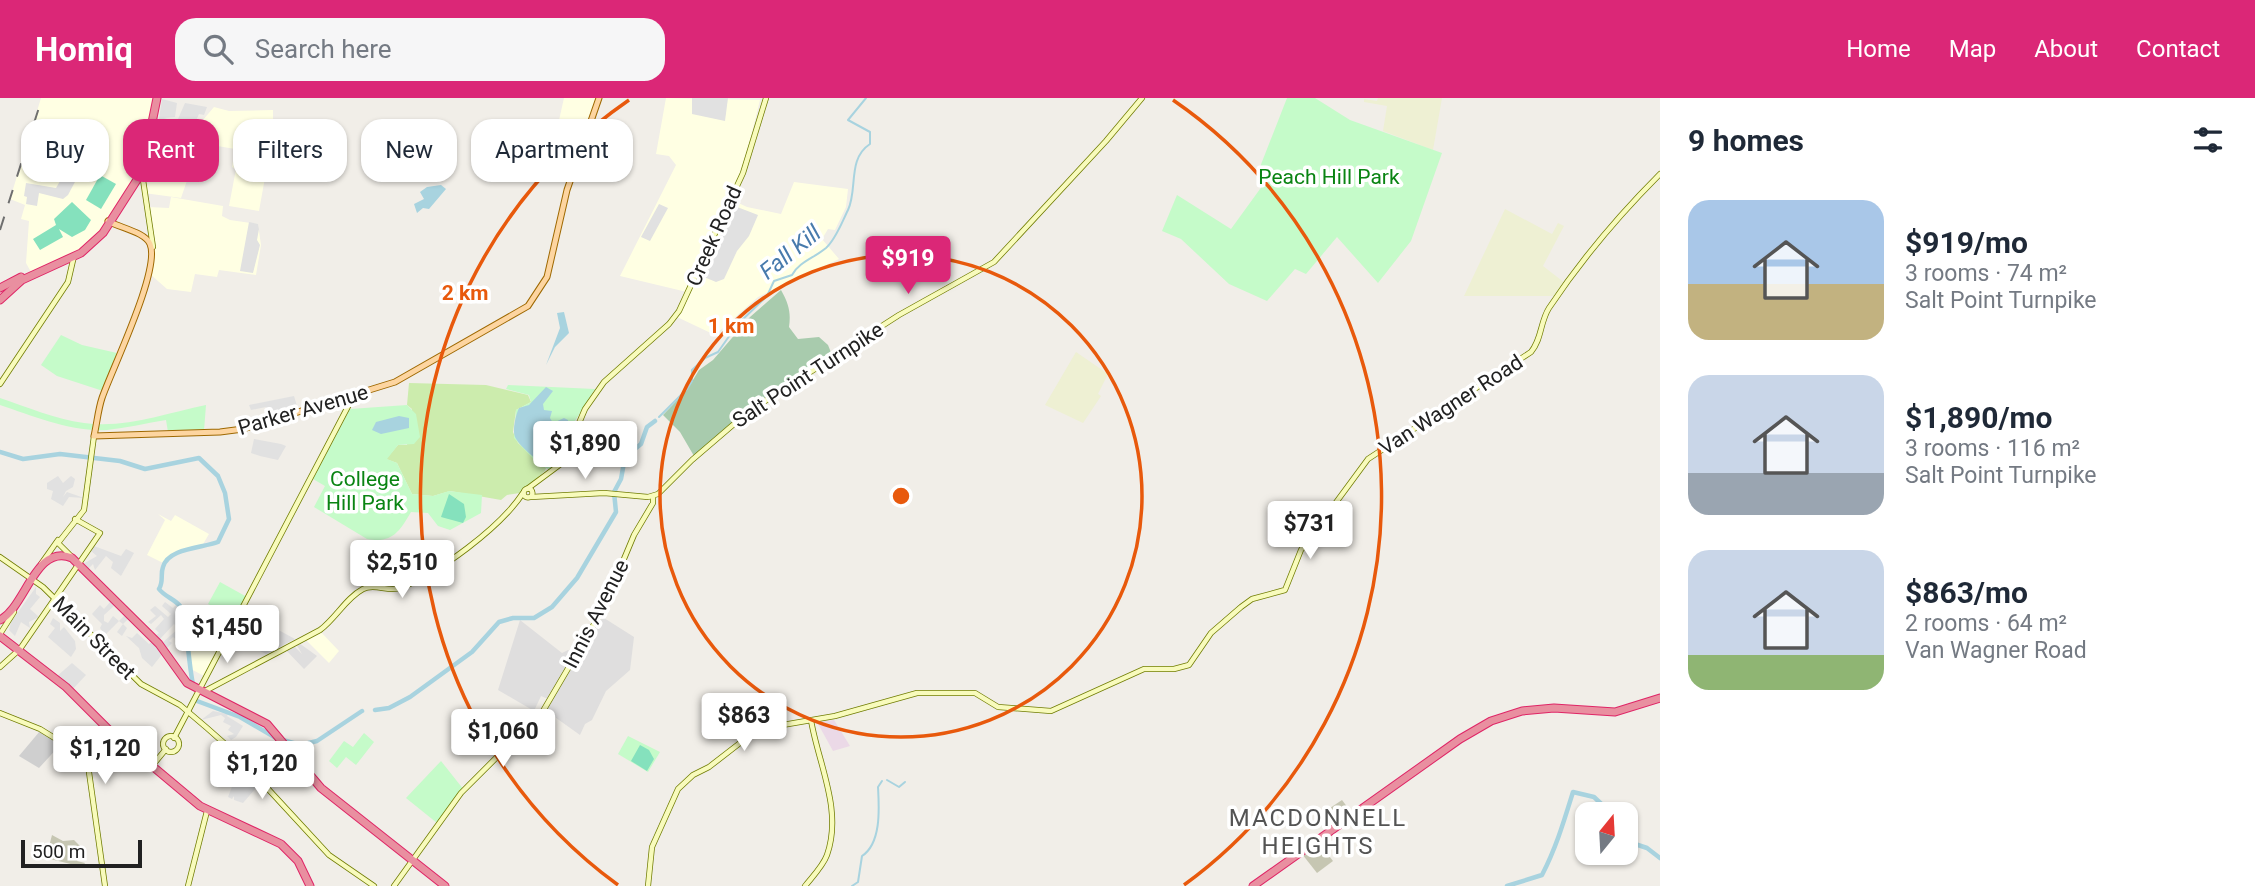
<!DOCTYPE html>
<html lang="en">
<head>
<meta charset="utf-8">
<style>
	body { margin:0; font-family:Roboto,sans-serif; background:#f6f6f7; color:#1f2937; height:100vh; display:flex; flex-direction:column; font-size:26px; white-space:nowrap }
	* { box-sizing:border-box; margin:0 }
	p { font-size:23px; color:#747a83 }
	.icon { flex:none; width:38px; height:38px; fill:none; stroke:currentColor; stroke-width:2; stroke-linecap:round; stroke-linejoin:round }
	.map { position:relative; flex:1; overflow:hidden }
	.details { display:flex; flex-direction:column; background:#fff; width:595px }
	.details>* { flex:none }
	.top-card { position:absolute; left:21px; top:21px; width:665px; height:63px; display:flex; gap:14px }
	.needle { width:46px; rotate:18deg }
	.fabs { position:absolute; left:1575px; top:704px; display:grid; gap:14px }
	.fabs a { display:grid; place-items:center; width:63px; height:63px; border-radius:14px; background:#fff; box-shadow:0 2px 5px #0004; font-size:35px }
	.scale { position:absolute; left:21px; bottom:18px; width:121px; box-sizing:border-box; padding-left:7px; border:4px solid #212121; border-top:0; font-size:19px; line-height:24px; white-space:nowrap; color:#212121; -webkit-text-stroke:5px #fff; paint-order:stroke }
	.price { position:absolute; translate:-50% -60px; padding:0 16px; border-radius:7px; background:#fff; color:#222; font-size:23px; line-height:46px; filter:drop-shadow(0 2px 4px #0008) }
	.price::after { content:''; position:absolute; left:50%; top:42px; width:21px; height:16px; margin-left:-10px; background:inherit; clip-path:polygon(0 0,100% 0,50% 100%) }
	.price.current { background:#db2777; color:#fff }
	ul { padding:0; list-style:none }
	li { display:flex; align-items:center; gap:21px; height:175px; padding:0 28px }
	li span { display:grid; place-items:center; flex:none; width:196px; height:140px; border-radius:21px; color:#555 }
	li>.icon { margin-inline-start:auto }
	span .icon { width:84px; height:84px; fill:#fffc; stroke-width:1 }
	li b { font-size:30px }
	h2 { display:flex; justify-content:space-between; align-items:center; height:84px; padding:0 28px; font-size:30px }
	.tag { padding:0 24px; border-radius:21px; background:#fff; box-shadow:0 2px 5px #0004; font-size:24px; line-height:63px }
	.tag.current { background:#db2777; color:#fff }
	header { display:flex; align-items:center; gap:42px; box-sizing:border-box; height:98px; padding:0 35px; background:#db2777; color:#fff }
	header strong { font-size:33px }
	nav { display:flex; gap:38px; margin-inline-start:auto; font-size:24px }
	.search { width:490px; height:63px; background:#f6f6f7; display:flex; align-items:center; gap:18px; box-sizing:border-box; padding:0 24px; border-radius:21px; color:#747a83; font-size:26px }
	main { display:flex; flex:1; min-height:0 }
	.map>svg:first-child { display:block }
	.residential { fill:#dfdede }
	.industrial { fill:#ebd9e7 }
	.education { fill:#ffffe3 }
	.religious { fill:#cfcfcf }
	.construction { fill:#c6c6b2 }
	.farmland { fill:#eef0d3 }
	.grass { fill:#ccecad }
	.cemetery { fill:#a8cbad }
	.park { fill:#c5fbc9 }
	.pitch { fill:#85e1bd }
	.parking { fill:#e1e1e1 }
	.water { fill:#a8d3df }
	.lines { fill:none; stroke-linecap:round; stroke-linejoin:round }
	.stream { stroke:#a8d3df; stroke-width:2 }
	.river { stroke:#a8d3df; stroke-width:4.5 }
	.secondary-casing { stroke:#717d03; stroke-width:6 }
	.primary-casing { stroke:#9e6800; stroke-width:7 }
	.highway-casing { stroke:#df2566; stroke-width:9 }
	.secondary { stroke:#f8fbbc; stroke-width:4.5 }
	.primary { stroke:#fdd5a0; stroke-width:5 }
	.highway { stroke:#e98fa0; stroke-width:7 }
	.rail { stroke:#6f6f6f; stroke-width:2; stroke-dasharray:14 14; stroke-linecap:butt }
	.ring { fill:none; stroke:#e8590c; stroke-width:3.5 }
	.labels { text-anchor:middle; stroke-width:7; stroke-linejoin:round; paint-order:stroke }
	.park-label { font-size:21px; fill:#0a8413; stroke:#fff }
	.street-label { font-size:21px; fill:#212121; stroke:#fff }
	.water-label { font-size:23px; font-style:italic; fill:#477aac; stroke:#fff }
	.quarter-label { font-size:24px; letter-spacing:2px; fill:#545454; stroke:#fff }
	.centre { fill:#e8590c; stroke:#fff; stroke-width:3.5 }
	.ring-label { font-size:21px; text-anchor:middle; font-weight:bold; fill:#e8590c; stroke:#fff; stroke-width:7; stroke-linejoin:round; paint-order:stroke }
</style>
</head>
<body>
<header>
<strong>Homiq</strong>
<div class="search"><svg class="icon" aria-label="search" viewBox="0 0 24 24"><circle cx="10" cy="10" r="6"/><path d="M15 15l6 6"/></svg>Search here</div>
<nav><a>Home</a><a>Map</a><a>About</a><a>Contact</a></nav>
</header>
<main>
<div class="map">
<svg width="1660" height="788" viewBox="0 0 1660 788">
	<rect width="100%" height="100%" fill="#f1eee8"/>
	<g class="residential">
		<path d="M 604,520 L 634,539 L 630,572 L 606,593 L 592,622 L 585,626 L 580,637 L 545,612 L 599,522 Z"/>
		<path d="M 520,522 L 562,555 L 568,552 L 574,557 L 548,601 L 541,598 L 534,613 L 498,592 Z"/>
		<path d="M 271,528 L 295,541 L 266,556 L 258,552 Z"/>
		<path d="M 299,545 L 317,558 L 304,571 L 284,550 L 293,547 L 302,556 L 296,546 Z"/>
	</g>
	<path class="industrial" d="M 834,622 L 850,648 L 833,653 L 817,624 Z"/>
	<g class="education">
		<path d="M 41,0 L 157,0 L 144,70 L 172,41 L 186,42 L 214,9 L 229,13 L 273,12 L 273,35 L 259,113 L 229,108 L 236,71 L 232,69 L 235,51 L 200,45 L 181,100 L 144,95 L 142,76 L 97,138 L 82,151 L 31,174 L 26,165 L 29,123 L 21,121 L 25,107 L 10,101 Z"/>
		<path d="M 564,0 L 598,0 L 581,45 L 555,40 Z"/>
		<path d="M 666,0 L 760,2 L 744,67 L 730,101 L 747,109 L 781,116 L 794,84 L 848,91 L 846,109 L 835,132 L 828,131 L 822,141 L 839,161 L 758,199 L 715,237 L 677,219 L 691,195 L 620,178 L 676,67 L 669,58 L 656,56 Z"/>
		<path d="M 171,99 L 223,108 L 222,118 L 230,122 L 258,126 L 261,147 L 256,177 L 219,172 L 217,179 L 195,176 L 191,194 L 167,191 L 150,176 L 155,150 L 148,109 L 169,110 Z"/>
		<path d="M 158,416 L 171,423 L 175,417 L 209,436 L 202,448 L 174,455 L 163,465 L 147,457 L 165,422 Z"/>
		<path d="M 194,528 L 198,530 L 195,536 L 199,539 L 219,550 L 204,578 L 191,571 L 188,554 L 178,545 Z"/>
		<path d="M 320,533 L 339,553 L 329,565 L 306,542 Z"/>
	</g>
	<path class="religious" d="M 40,633 L 61,646 L 39,670 L 19,658 Z"/>
	<g class="construction">
		<path d="M 1342,702 L 1351,714 L 1333,725 L 1324,714 Z"/>
		<path d="M 52,737 L 63,743 L 74,742 L 83,751 L 77,763 L 85,765 L 83,769 L 46,760 Z"/>
		<path d="M 1318,744 L 1333,763 L 1317,775 L 1302,756 Z"/>
	</g>
	<g class="farmland">
		<path d="M 1378,0 L 1442,0 L 1433,52 L 1383,33 L 1387,8 L 1364,4 L 1364,1 L 1377,3 Z"/>
		<path d="M 1505,111 L 1552,136 L 1558,125 L 1564,128 L 1543,168 L 1565,185 L 1555,198 L 1464,198 Z"/>
		<path d="M 1076,254 L 1108,276 L 1098,296 L 1101,298 L 1083,325 L 1045,307 Z"/>
	</g>
	<path class="grass" d="M 409,285 L 486,287 L 528,297 L 531,304 L 516,312 L 513,334 L 518,345 L 546,370 L 545,373 L 520,395 L 507,397 L 501,402 L 450,393 L 433,398 L 412,396 L 397,365 L 386,361 L 398,347 L 407,347 L 412,311 L 407,307 Z"/>
	<path class="cemetery" d="M 781,192 C 789,206 791,215 789,229 L 798,241 L 819,239 L 828,247 L 832,257 L 752,309 L 694,358 L 680,334 L 663,317 L 687,292 L 699,272 L 713,262 L 750,219 Z"/>
	<g class="park">
		<path d="M 1287,0 L 1315,0 L 1350,22 L 1442,55 L 1411,143 L 1378,185 L 1337,139 L 1306,176 L 1295,171 L 1267,203 L 1229,186 L 1181,141 L 1162,133 L 1177,97 L 1231,131 L 1268,80 L 1258,74 Z"/>
		<path d="M 61,237 L 82,247 L 117,255 L 103,293 L 57,278 L 41,267 Z"/>
		<path d="M 508,287 L 595,291 L 575,323 L 563,361 L 551,373 L 535,363 L 514,340 L 516,312 L 531,304 L 529,297 L 506,291 Z"/>
		<path d="M 0,300 C 27,309 55,321 84,325 C 125,331 166,315 206,307 L 204,333 L 168,334 L 166,322 C 147,325 126,330 107,332 C 71,334 33,318 0,307 Z"/>
		<path d="M 407,307 L 416,316 L 420,339 L 414,346 L 398,347 L 387,361 L 397,365 L 412,396 L 433,398 L 449,393 L 482,397 L 481,415 L 450,432 L 438,428 L 428,415 L 411,414 C 400,433 392,446 367,441 L 314,409 L 325,388 L 313,381 L 350,311 Z"/>
		<path d="M 220,484 L 247,499 L 236,519 L 208,506 Z"/>
		<path d="M 364,635 L 374,644 L 356,667 L 346,659 L 337,670 L 329,663 L 344,643 L 353,649 Z"/>
		<path d="M 628,638 L 660,654 L 648,674 L 618,656 Z"/>
		<path d="M 441,663 L 464,692 L 437,725 L 406,700 Z"/>
	</g>
	<g class="pitch">
		<path d="M 100,77 L 116,86 L 101,111 L 86,102 Z"/>
		<path d="M 72,104 L 91,122 L 85,132 L 72,139 L 59,131 L 63,139 L 40,152 L 33,141 L 56,127 L 54,121 Z"/>
		<path d="M 449,396 L 464,406 L 466,419 L 463,425 L 441,419 Z"/>
		<path d="M 640,647 L 649,652 L 654,661 L 647,673 L 631,663 Z"/>
	</g>
	<g class="parking">
		<path d="M 692,0 L 728,0 L 725,23 L 692,16 Z"/>
		<path d="M 162,1 L 177,5 L 175,19 L 164,20 L 174,23 L 173,31 L 158,27 Z"/>
		<path d="M 185,5 L 207,9 L 204,17 L 199,16 L 194,27 L 178,21 Z"/>
		<path d="M 262,39 L 270,41 L 264,73 L 254,71 Z"/>
		<path d="M 66,73 L 77,80 L 68,97 L 63,101 L 39,95 L 37,108 L 26,106 L 27,99 L 24,98 L 26,85 L 56,90 Z"/>
		<path d="M 659,106 L 668,110 L 650,143 L 641,139 Z"/>
		<path d="M 732,107 L 758,117 L 749,138 L 737,153 L 724,181 L 716,184 L 704,179 Z"/>
		<path d="M 249,124 L 258,126 L 259,131 L 257,142 L 260,147 L 253,175 L 240,173 Z"/>
		<path d="M 294,298 L 297,308 L 284,311 L 285,315 L 271,318 L 266,309 L 251,312 L 249,307 Z"/>
		<path d="M 254,341 L 281,346 L 286,348 L 278,362 L 260,358 L 251,355 Z"/>
		<path d="M 58,378 L 63,385 L 71,378 L 75,381 L 73,389 L 66,393 L 63,399 L 67,394 L 84,400 L 69,399 L 63,408 L 51,401 L 53,393 L 47,391 L 47,385 Z"/>
		<path d="M 94,448 L 121,458 L 126,451 L 134,455 L 121,478 L 111,470 L 113,464 L 106,458 L 95,472 L 93,466 L 88,471 L 83,466 L 97,458 L 91,453 Z"/>
		<path d="M 36,489 L 36,496 L 40,499 L 30,511 L 39,519 L 29,524 L 30,530 L 21,524 L 15,538 L 9,532 L 11,524 Z"/>
		<path d="M 112,502 L 116,506 L 104,517 L 104,523 L 108,525 L 113,518 L 119,523 L 126,516 L 130,519 L 123,526 L 127,530 L 122,538 L 117,534 L 123,526 L 119,523 L 105,537 L 100,530 L 102,526 L 92,516 L 100,507 L 104,511 Z"/>
		<path d="M 165,504 L 173,510 L 176,507 L 180,510 L 184,529 L 176,541 L 173,539 L 169,543 L 172,545 L 167,550 L 162,545 L 179,530 L 174,526 L 159,542 L 155,538 L 159,535 L 155,531 L 164,521 L 161,517 L 151,526 L 148,524 L 156,518 L 150,512 L 155,508 L 168,519 L 171,516 L 162,508 Z"/>
		<path d="M 53,520 L 60,525 L 60,533 L 64,529 L 75,543 L 76,551 L 71,559 L 48,539 L 55,530 L 50,526 Z"/>
		<path d="M 137,535 L 149,546 L 153,543 L 163,555 L 152,569 L 142,560 L 139,550 L 126,538 L 132,540 Z"/>
		<path d="M 72,565 L 86,577 L 72,592 L 56,579 Z"/>
		<path d="M 213,613 L 228,616 L 227,618 L 243,628 L 236,639 L 231,642 L 227,638 L 234,636 L 228,632 L 231,628 L 223,624 L 225,620 L 221,617 L 201,622 Z"/>
		<path d="M 251,675 L 255,679 L 246,686 L 249,689 L 252,686 L 256,690 L 243,705 L 234,702 L 234,698 L 232,701 L 228,699 L 233,686 L 236,688 Z"/>
	</g>
	<g class="water">
		<path d="M 441,87 L 446,91 L 429,111 L 423,110 L 417,115 L 414,106 L 424,101 L 420,94 L 427,89 Z"/>
		<path d="M 564,214 L 569,235 L 555,249 L 546,267 L 560,230 L 557,215 Z"/>
		<path d="M 546,289 L 553,293 L 543,306 L 544,312 L 552,313 L 550,320 L 553,325 L 564,320 L 568,322 L 569,329 L 562,337 C 565,350 567,363 551,368 C 541,367 519,348 515,339 C 512,332 516,316 519,310 L 529,307 Z"/>
		<path d="M 399,318 L 409,320 L 409,330 L 381,336 L 372,332 L 376,324 Z"/>
	</g>
	<g class="lines">
		<g class="stream">
			<path d="M 659,319 L 687,291 L 692,283 L 692,272 L 705,260 L 718,254 L 737,227 L 767,198 L 774,183 L 792,177 C 799,164 814,160 826,150 C 836,141 842,124 848,112 C 858,91 847,61 870,46 L 870,34 L 848,22 L 866,0"/>
			<path d="M 887,682 L 899,689 L 905,684"/>
			<path d="M 852,788 L 858,784 L 862,758 C 882,745 879,708 878,689 L 882,683"/>
		</g>
		<g class="river">
			<path d="M 0,354 L 23,361 L 60,356 L 120,363 L 145,371 L 199,360 L 218,378 L 225,395 L 229,421 L 218,444 C 202,450 168,450 163,469 C 160,477 164,483 159,491 C 165,499 175,501 181,509 C 186,516 189,571 193,586"/>
			<path d="M 197,603 L 240,619 L 276,640 L 300,647 L 317,643 L 362,613"/>
			<path d="M 375,612 L 389,610 L 410,599 L 472,554 L 499,524 L 513,520 L 534,520 L 552,509 L 577,480 L 616,414 L 614,394 L 621,381 L 625,359 L 641,346 L 647,329 L 655,323"/>
			<path d="M 1626,743 L 1647,750 L 1660,760"/>
			<path d="M 1507,788 L 1542,777 C 1556,750 1564,723 1573,694 L 1594,699 L 1612,716"/>
		</g>
		<defs>
			<g id="secondary">
				<path d="M 142,75 L 153,149"/>
				<path d="M 0,286 L 68,184 L 74,158"/>
				<circle cx="528" cy="395" r="4.5"/>
				<path d="M 527,391 L 562,365 L 585,311 L 604,284 L 669,226 L 679,213 L 743,75 L 766,0"/>
				<path d="M 531,399 L 604,395 L 648,399 L 658,396 L 692,362 L 748,314 L 899,217 L 994,164 L 1106,43 L 1142,0"/>
				<path d="M 57,444 L 73,460"/>
				<path d="M 58,445 L 84,412 L 94,338"/>
				<path d="M 0,459 L 43,489 L 141,586 L 180,607 L 207,630 L 233,653 L 329,757 L 374,788"/>
				<path d="M 41,466 L 58,442"/>
				<path d="M 0,536 L 14,514"/>
				<path d="M 0,569 L 20,551 L 100,435 L 75,421"/>
				<path d="M 205,593 L 320,532 C 336,520 346,500 363,491 C 374,485 388,494 400,490 C 439,475 500,430 523,395"/>
				<path d="M 0,615 L 40,631 L 87,660 L 105,788"/>
				<circle cx="171" cy="646" r="8"/>
				<path d="M 174,640 L 354,297"/>
				<path d="M 152,668 L 166,651"/>
				<path d="M 188,788 L 207,713"/>
				<path d="M 394,788 L 461,695 L 543,613 L 603,511 L 634,437 L 653,405 L 653,398"/>
				<path d="M 648,788 L 652,749 L 678,691 L 693,677 L 709,669 L 749,638 L 771,629 L 835,618 L 917,595 L 975,595 L 998,609 L 1051,613 L 1144,571 L 1174,571 L 1189,567 L 1211,535 L 1241,509 L 1252,501 L 1285,492 L 1301,452 L 1368,361 L 1531,254 C 1542,241 1540,224 1549,210 C 1581,162 1619,117 1660,76"/>
				<path d="M 805,788 C 813,778 823,768 827,757 C 843,712 818,665 811,622"/>
			</g>
			<path id="primary" d="M 108,123 C 120,130 145,134 150,146 C 161,171 112,271 102,300 C 98,312 97,325 94,338 L 220,334 L 243,331 L 395,284 L 528,208 L 547,179 L 567,92 L 599,0"/>
			<g id="highway">
				<path d="M 0,190 L 21,179"/>
				<path d="M 0,202 L 22,182 L 81,155 L 103,135 L 142,74 L 157,0"/>
				<path d="M 0,522 C 26,509 35,445 72,460 L 159,546 L 187,585 L 267,626 L 321,690 L 445,788"/>
				<path d="M 0,538 L 66,589 L 108,631 L 200,708 L 281,746 L 298,763 L 310,788"/>
				<path d="M 1253,788 L 1460,641 L 1491,623 L 1522,613 L 1554,610 L 1615,614 L 1660,600"/>
			</g>
		</defs>
		<use href="#secondary" class="secondary-casing"/>
		<use href="#primary" class="primary-casing"/>
		<use href="#highway" class="highway-casing"/>
		<use href="#secondary" class="secondary"/>
		<use href="#primary" class="primary"/>
		<use href="#highway" class="highway"/>
		<path class="rail" d="M 0,132 L 42,0"/>
	</g>
	<g class="ring">
		<circle cx="901" cy="398" r="241"/>
		<path d="M618 787A481 481 0 0 1 629 2M1173 2A481 481 0 0 1 1184 787"/>
	</g>
	<g class="labels">
		<g class="park-label">
			<text x="1329" y="86">Peach Hill Park</text>
			<text x="365" y="388">College<tspan x="365" dy="24">Hill Park</tspan></text>
		</g>
		<g class="street-label">
			<text transform="translate(714 138) rotate(-66)" y="7">Creek Road</text>
			<text transform="translate(808 277) rotate(-33)" y="7">Salt Point Turnpike</text>
			<text transform="translate(1451 307) rotate(-33)" y="7">Van Wagner Road</text>
			<text transform="translate(303 312) rotate(-16)" y="7">Parker Avenue</text>
			<text transform="translate(596 516) rotate(-63)" y="7">Innis Avenue</text>
			<text transform="translate(94 540) rotate(45)" y="7">Main Street</text>
		</g>
		<g class="water-label">
			<text transform="translate(790 154) rotate(-39)" y="8">Fall Kill</text>
		</g>
		<g class="quarter-label">
			<text x="1318" y="728">MACDONNELL<tspan x="1318" dy="28">HEIGHTS</tspan></text>
		</g>
	</g>
	<circle cx="901" cy="398" r="10" class="centre"/>
	<g class="ring-label">
		<text x="465" y="202">2 km</text>
		<text x="731" y="235">1 km</text>
	</g>
</svg>
<div class="fabs">
<a><svg class="needle" viewBox="-14 -14 28 28"><path d="M0-13l5 13h-10z" fill="#e53935"/><path d="M0 13l5-13h-10z" fill="#747a83"/></svg></a>
</div>
<div class="scale">500 m</div>
<b class="price current" style="left:908px;top:198px">$919</b>
<b class="price" style="left:585px;top:383px">$1,890</b>
<b class="price" style="left:1310px;top:463px">$731</b>
<b class="price" style="left:402px;top:502px">$2,510</b>
<b class="price" style="left:227px;top:567px">$1,450</b>
<b class="price" style="left:744px;top:655px">$863</b>
<b class="price" style="left:503px;top:671px">$1,060</b>
<b class="price" style="left:105px;top:688px">$1,120</b>
<b class="price" style="left:262px;top:703px">$1,120</b>
<div class="top-card">
<a class="tag">Buy</a>
<a class="tag current">Rent</a>
<a class="tag">Filters</a>
<a class="tag">New</a>
<a class="tag">Apartment</a>
</div>
</div>
<section class="details">
<h2>9 homes<svg class="icon" aria-label="filters" viewBox="0 0 24 24"><path d="M4 7h16M4 17h16"/><circle cx="9" cy="7" r="2"/><circle cx="15" cy="17" r="2"/></svg></h2>
<ul>
<li><span style="background:linear-gradient(#a9c7e8 60%,#c2b280 0)"><svg class="icon" aria-label="home" viewBox="0 0 24 24"><path d="M3 11l9-7 9 7M6 9v11h12V9"/></svg></span><div><b>$919/mo</b><p>3 rooms · 74 m²</p><p>Salt Point Turnpike</p></div></li>
<li><span style="background:linear-gradient(#c9d6e8 70%,#9aa5b1 0)"><svg class="icon" aria-label="home" viewBox="0 0 24 24"><path d="M3 11l9-7 9 7M6 9v11h12V9"/></svg></span><div><b>$1,890/mo</b><p>3 rooms · 116 m²</p><p>Salt Point Turnpike</p></div></li>
<li><span style="background:linear-gradient(#c9d6e8 75%,#8fb573 0)"><svg class="icon" aria-label="home" viewBox="0 0 24 24"><path d="M3 11l9-7 9 7M6 9v11h12V9"/></svg></span><div><b>$863/mo</b><p>2 rooms · 64 m²</p><p>Van Wagner Road</p></div></li>
</ul>
</section>
</main>
</body>
</html>
